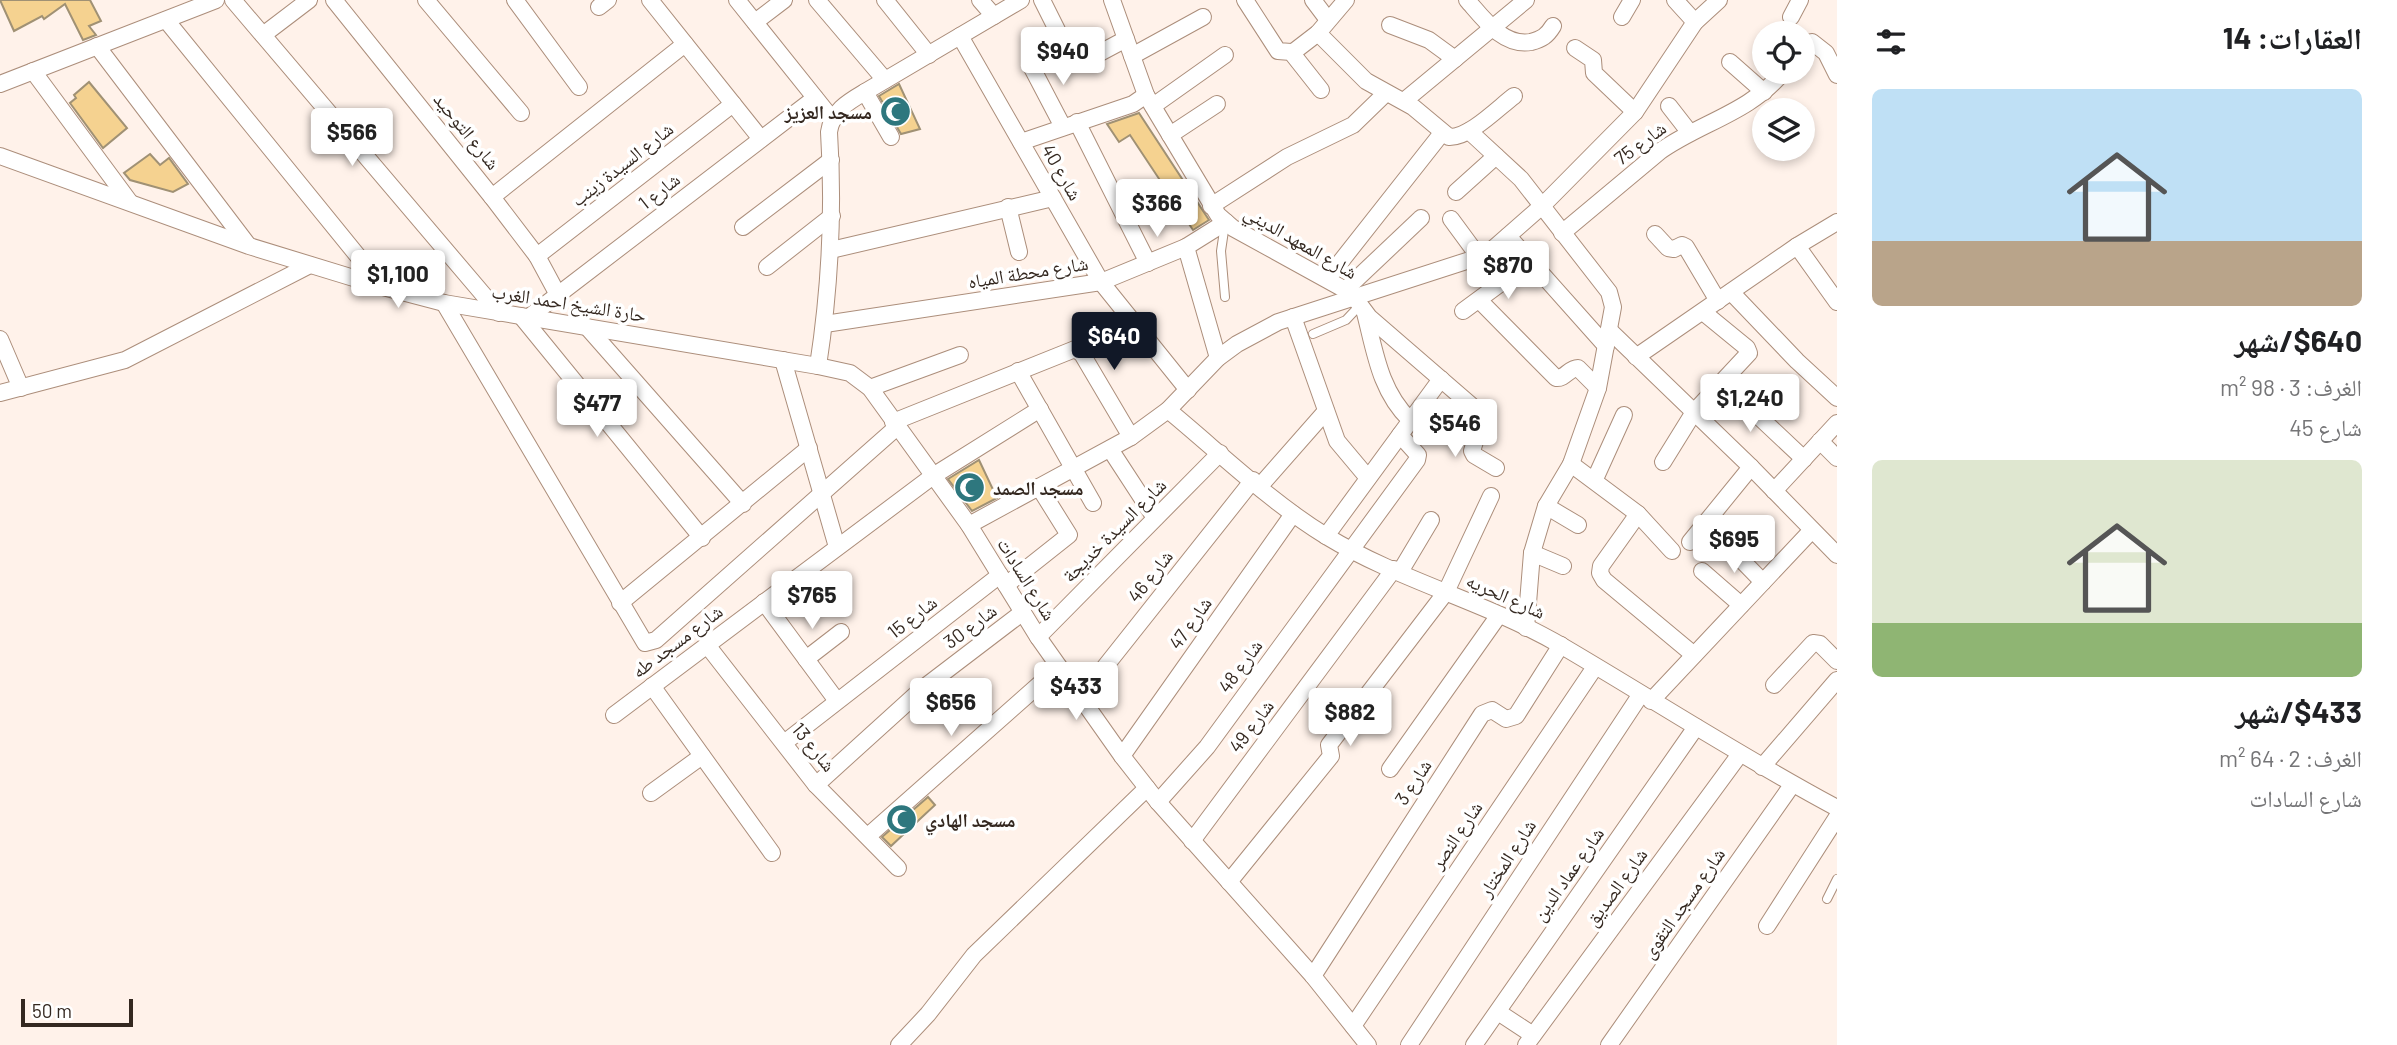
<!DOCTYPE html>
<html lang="ar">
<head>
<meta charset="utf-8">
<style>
	body { margin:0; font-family:Barlow,"Noto Naskh Arabic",sans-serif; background:#f2f2f2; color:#202124; direction:rtl; height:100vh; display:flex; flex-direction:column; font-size:26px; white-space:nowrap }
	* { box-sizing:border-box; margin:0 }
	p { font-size:23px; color:#757577 }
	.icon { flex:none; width:38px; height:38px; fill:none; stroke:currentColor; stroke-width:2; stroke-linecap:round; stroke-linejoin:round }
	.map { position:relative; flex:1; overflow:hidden; direction:ltr }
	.side { display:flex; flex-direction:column; background:#fff; width:560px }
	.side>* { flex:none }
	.buttons { position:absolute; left:1752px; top:21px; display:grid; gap:14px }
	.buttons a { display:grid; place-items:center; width:63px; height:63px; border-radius:50%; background:#fff; box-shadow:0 4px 10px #0003; font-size:35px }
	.scale { position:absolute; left:21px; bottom:18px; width:112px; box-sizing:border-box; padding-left:7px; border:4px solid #342820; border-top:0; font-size:19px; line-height:24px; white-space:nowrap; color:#342820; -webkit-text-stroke:5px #fff; paint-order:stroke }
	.price { position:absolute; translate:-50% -60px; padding:0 16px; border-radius:7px; background:#fff; color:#222; font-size:23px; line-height:46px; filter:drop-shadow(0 2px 4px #0008) }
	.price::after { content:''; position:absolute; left:50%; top:42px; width:21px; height:16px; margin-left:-10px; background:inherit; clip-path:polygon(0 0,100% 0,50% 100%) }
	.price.active { background:#111827; color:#fff }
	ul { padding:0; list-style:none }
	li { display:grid; align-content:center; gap:14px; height:371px; padding:0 35px }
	li span { display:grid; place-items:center; height:217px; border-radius:10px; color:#555 }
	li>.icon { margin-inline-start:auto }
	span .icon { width:126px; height:126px; fill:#fffc; stroke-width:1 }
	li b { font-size:30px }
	h2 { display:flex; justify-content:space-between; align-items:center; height:84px; padding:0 35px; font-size:30px }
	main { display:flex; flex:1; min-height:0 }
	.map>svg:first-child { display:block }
	.building { fill:#f5d290; stroke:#a09174; stroke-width:2 }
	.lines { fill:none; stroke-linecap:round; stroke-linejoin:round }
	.lane-casing { stroke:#ac8e7b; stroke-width:10 }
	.street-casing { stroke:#ac8e7b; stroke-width:18 }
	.lane { stroke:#fff; stroke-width:8 }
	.street { stroke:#fff; stroke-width:16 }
	.labels { text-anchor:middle; stroke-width:7; stroke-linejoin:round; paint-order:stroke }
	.poi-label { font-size:19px; font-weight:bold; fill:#342820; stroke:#fff; text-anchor:start }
	.street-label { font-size:19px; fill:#342820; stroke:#fff }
</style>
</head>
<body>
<main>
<section class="side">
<h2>العقارات: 14<svg class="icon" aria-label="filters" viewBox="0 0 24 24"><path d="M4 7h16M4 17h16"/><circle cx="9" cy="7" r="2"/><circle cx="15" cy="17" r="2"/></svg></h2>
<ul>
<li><span style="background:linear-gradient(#bfe0f5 70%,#b9a48a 0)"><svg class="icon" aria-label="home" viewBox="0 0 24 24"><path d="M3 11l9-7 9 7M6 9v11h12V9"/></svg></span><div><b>$640/شهر</b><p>الغرف: 3 · 98 m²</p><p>شارع 45</p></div></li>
<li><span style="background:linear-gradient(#dfe7d0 75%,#8fb573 0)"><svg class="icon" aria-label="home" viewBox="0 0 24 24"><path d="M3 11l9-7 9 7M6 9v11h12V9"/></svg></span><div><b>$433/شهر</b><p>الغرف: 2 · 64 m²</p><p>شارع السادات</p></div></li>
</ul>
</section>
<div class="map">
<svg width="1837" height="1045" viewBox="0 0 1837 1045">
	<rect width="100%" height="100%" fill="#fff2ea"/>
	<g class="building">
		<path d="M 0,0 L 90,0 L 101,21 L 89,26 L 96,35 L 83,40 L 65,4 L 44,19 L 42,16 L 14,31 Z"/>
		<path d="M 89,82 L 127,128 L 103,148 L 70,103 L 76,98 L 74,95 Z"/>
		<path d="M 899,84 L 920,129 L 901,134 L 879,96 Z"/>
		<path d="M 1139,113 L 1209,220 L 1193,230 L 1130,135 L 1119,142 L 1107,124 Z"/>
		<path d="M 150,154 L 160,165 L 169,158 L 188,184 L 173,192 L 130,180 L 124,173 Z"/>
		<path d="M 979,460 L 997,498 L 972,511 L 948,479 Z"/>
		<path d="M 928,797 L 935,805 L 891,846 L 882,837 Z"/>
	</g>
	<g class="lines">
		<defs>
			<g id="lane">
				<path d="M 1225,297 L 1221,251 L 1225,224"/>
				<path d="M 1313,334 L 1346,320 L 1361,304"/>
				<path d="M 1827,899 L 1837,879"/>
			</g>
			<g id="street">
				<path d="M 233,0 L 499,313"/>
				<path d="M 334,0 L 492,197 L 537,256 L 558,295"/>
				<path d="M 426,0 L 521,113"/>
				<path d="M 515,0 L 579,87"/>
				<path d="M 650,0 L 761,139"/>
				<path d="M 737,0 L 833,120"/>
				<path d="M 817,0 L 885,80"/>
				<path d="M 885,0 L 929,55"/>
				<path d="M 980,0 L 994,16"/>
				<path d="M 1042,0 L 1057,30"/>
				<path d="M 1112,0 L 1146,95 L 1218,215 L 1233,228 L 1351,293 L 1369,317 L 1480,413 L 1482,419 L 1472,451 L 1474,455 L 1496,468"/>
				<path d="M 1245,0 L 1278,51 L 1291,52 L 1321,90"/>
				<path d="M 1313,0 L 1328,20"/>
				<path d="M 1467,0 C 1483,18 1503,47 1531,42 C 1542,39 1547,36 1553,26"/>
				<path d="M 1675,0 L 1695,22"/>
				<path d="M 599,7 L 608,0"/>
				<path d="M 1622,17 L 1632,0"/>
				<path d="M 1791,17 L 1800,0"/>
				<path d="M 166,20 L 383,287"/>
				<path d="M 755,22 L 784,0"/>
				<path d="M 1390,25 L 1429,40 L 1455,59"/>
				<path d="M 1318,33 L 1366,81 L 1413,107 L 1449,137 C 1469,138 1498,108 1514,96"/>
				<path d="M 263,35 L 309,0"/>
				<path d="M 960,36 L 1101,282 L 1188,390"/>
				<path d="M 1802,44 L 1812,42 L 1826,53 L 1837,75"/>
				<path d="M 97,46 L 248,245"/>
				<path d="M 1575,48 L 1593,60 L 1594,73 L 1635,112"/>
				<path d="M 1292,53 L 1318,33 L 1346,0"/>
				<path d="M 1132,56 L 1203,17"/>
				<path d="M 1730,62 L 1764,92"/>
				<path d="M 1081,63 L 1126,39"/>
				<path d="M 1030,64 L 1063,127"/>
				<path d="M 33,71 L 129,201"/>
				<path d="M 0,84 L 216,0"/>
				<path d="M 865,92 L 891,137"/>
				<path d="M 1404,101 L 1526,0"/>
				<path d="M 1153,106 L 1225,55"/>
				<path d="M 1669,106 L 1690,133"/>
				<path d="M 1077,122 L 1148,263"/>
				<path d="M 1469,131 L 1521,179 L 1609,292 L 1613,307 L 1598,388 L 1571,464 L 1546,506 L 1532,553 L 1526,628"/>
				<path d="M 1170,135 L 1217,104"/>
				<path d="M 1021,142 L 1133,104 L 1146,95"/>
				<path d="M 0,156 L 249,246 L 383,287 L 444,303 L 818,366 L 850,373 L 870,388 L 969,525 L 1038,637 L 1122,756 L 1158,802 L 1313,976 L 1368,1045"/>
				<path d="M 1456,192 L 1496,156"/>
				<path d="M 492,197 L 685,44"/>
				<path d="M 1211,206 L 1287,157 L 1353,125 L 1386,93"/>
				<path d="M 1008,207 L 1019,252"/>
				<path d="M 1451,219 L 1479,257"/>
				<path d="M 743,227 L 831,160"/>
				<path d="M 1562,233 L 1659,152 C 1699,123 1750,113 1783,72"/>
				<path d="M 1655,234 L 1668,248 L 1674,249 L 1682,245 L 1686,247 L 1718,301"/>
				<path d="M 1508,236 L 1606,346"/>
				<path d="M 1797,246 L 1837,302"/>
				<path d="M 1186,247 L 1218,358"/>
				<path d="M 831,250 L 1053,198"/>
				<path d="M 537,256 L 733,104"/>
				<path d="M 767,267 L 832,216"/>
				<path d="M 1327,279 L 1442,133"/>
				<path d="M 1345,290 L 1421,218"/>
				<path d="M 1731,292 L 1797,361 L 1837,398"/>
				<path d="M 1479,300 L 1556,378 C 1565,379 1569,368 1578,368 L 1598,388"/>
				<path d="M 444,303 L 645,643 L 656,640 L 897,427"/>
				<path d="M 1463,311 L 1531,261"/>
				<path d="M 1365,313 C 1375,352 1380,391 1410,420"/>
				<path d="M 521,316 L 702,538"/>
				<path d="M 529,317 L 815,98"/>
				<path d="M 1293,317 L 1337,441 L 1368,478"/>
				<path d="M 825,324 L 1101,282 L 1186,247 L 1226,222"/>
				<path d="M 587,327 L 743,504"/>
				<path d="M 1609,330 L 1751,467 L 1837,555"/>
				<path d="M 0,339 L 21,388"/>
				<path d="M 1636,357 L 1797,246 L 1837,222"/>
				<path d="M 783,360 L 837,547"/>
				<path d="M 818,366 C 830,288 834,211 829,132 C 832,111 848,102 865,92 L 1021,0"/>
				<path d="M 1018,371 L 1093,503"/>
				<path d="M 1722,382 L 1804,459"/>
				<path d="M 870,388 L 960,355"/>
				<path d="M 0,393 L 125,360 L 310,265"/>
				<path d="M 1168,410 C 1219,452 1269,501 1326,536 C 1400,581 1487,602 1562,646 C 1654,700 1743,758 1837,808"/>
				<path d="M 893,422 L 1075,349 L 1082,354 L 1131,437"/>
				<path d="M 1820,441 L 1837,458"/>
				<path d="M 1110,449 L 1155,518"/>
				<path d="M 1663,462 L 1694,412 L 1749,353 L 1747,348 L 1703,312"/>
				<path d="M 1571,464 L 1638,514 L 1672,551"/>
				<path d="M 1595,479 L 1624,415"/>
				<path d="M 1260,486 L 1326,411"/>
				<path d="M 1774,491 L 1837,423"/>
				<path d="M 1546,506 L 1578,525"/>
				<path d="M 1638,514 L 1601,566 L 1600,573 L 1604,580 L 1694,655"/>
				<path d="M 969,525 L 1131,437 L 1168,410 L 1218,358 L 1237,344 L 1278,322 L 1479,257 L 1494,248 L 1542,206 L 1635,112 L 1695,22 L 1719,0"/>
				<path d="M 1326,536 L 1441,379"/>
				<path d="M 1721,539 L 1763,582"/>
				<path d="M 1690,542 L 1751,467"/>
				<path d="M 1532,553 L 1563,566"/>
				<path d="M 1702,571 L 1741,605"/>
				<path d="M 1400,572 L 1431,520"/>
				<path d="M 1006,585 L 1069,535 L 1039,487"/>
				<path d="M 764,602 L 837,701"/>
				<path d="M 620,603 L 809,448"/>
				<path d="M 1038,637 L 1220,453"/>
				<path d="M 707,645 L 816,785 L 898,868"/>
				<path d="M 806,659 L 841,632"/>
				<path d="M 1774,685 L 1813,643 L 1820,644 L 1837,661"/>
				<path d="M 652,686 L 772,853"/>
				<path d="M 1081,697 L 1253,480"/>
				<path d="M 1651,701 L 1812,530"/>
				<path d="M 614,715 L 933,476 L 1040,409"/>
				<path d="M 784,743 L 1000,575"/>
				<path d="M 1122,756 L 1293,514"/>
				<path d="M 1762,767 L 1837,680"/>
				<path d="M 1390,769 L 1499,615"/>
				<path d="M 816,785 L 922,689 L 1023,612"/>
				<path d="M 651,793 L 702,756"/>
				<path d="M 1158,802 L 1207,747 L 1417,460 L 1418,455 L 1400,435"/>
				<path d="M 868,836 L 1059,667"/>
				<path d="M 1192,841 L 1394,569"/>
				<path d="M 1229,882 L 1331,756 L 1329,745 L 1446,592 L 1491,496"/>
				<path d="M 1767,926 L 1837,817"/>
				<path d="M 1313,976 L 1482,714 L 1492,710 L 1506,719 L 1516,716 L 1561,645"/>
				<path d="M 1498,1012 L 1533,1035"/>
				<path d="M 1353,1026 L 1595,667"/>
				<path d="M 899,1045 L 928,1014 L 974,955 L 1147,788"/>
				<path d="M 1409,1045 L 1641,694"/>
				<path d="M 1474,1045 L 1696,727"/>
				<path d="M 1526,1045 L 1740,754"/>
				<path d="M 1609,1045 L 1792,785"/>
			</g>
		</defs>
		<use href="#lane" class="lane-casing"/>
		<use href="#street" class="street-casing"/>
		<use href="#lane" class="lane"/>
		<use href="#street" class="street"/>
	</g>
	<defs>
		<symbol id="mosque-disc" viewBox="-11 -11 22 22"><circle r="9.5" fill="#2e777e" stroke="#fff"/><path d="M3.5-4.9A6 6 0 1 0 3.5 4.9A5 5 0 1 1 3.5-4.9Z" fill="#fff"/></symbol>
	</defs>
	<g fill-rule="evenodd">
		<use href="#mosque-disc" x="878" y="94" width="35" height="35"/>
		<use href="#mosque-disc" x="952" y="470" width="35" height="35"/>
		<use href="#mosque-disc" x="884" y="802" width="35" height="35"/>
	</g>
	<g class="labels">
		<g class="poi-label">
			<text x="872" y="119" text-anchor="end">مسجد العزيز</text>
			<text x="993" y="495">مسجد الصمد</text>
			<text x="925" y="827">مسجد الهادي</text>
		</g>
		<g class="street-label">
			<text transform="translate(467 131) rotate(51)" y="7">شارع التوحيد</text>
			<text transform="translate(1640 143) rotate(-37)" y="7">شارع 75</text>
			<text transform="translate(622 164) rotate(-38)" y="7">شارع السيدة زينب</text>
			<text transform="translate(1062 172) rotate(60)" y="7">شارع 40</text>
			<text transform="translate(659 191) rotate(-38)" y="7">شارع 1</text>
			<text transform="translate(1301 242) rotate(30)" y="7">شارع المعهد الديني</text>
			<text transform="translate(1028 272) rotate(-9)" y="7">شارع محطة المياه</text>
			<text transform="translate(569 303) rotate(9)" y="7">حارة الشيخ احمد الغرب</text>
			<text transform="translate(1114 530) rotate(-45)" y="7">شارع السيدة خديجة</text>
			<text transform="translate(1150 576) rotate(-52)" y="7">شارع 46</text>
			<text transform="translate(1027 579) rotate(58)" y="7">شارع السادات</text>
			<text transform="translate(1506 596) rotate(24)" y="7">شارع الحريه</text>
			<text transform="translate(912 617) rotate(-38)" y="7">شارع 15</text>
			<text transform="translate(1190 623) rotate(-55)" y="7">شارع 47</text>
			<text transform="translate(970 626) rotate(-37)" y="7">شارع 30</text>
			<text transform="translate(677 641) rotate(-37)" y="7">شارع مسجد طه</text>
			<text transform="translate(1240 666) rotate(-54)" y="7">شارع 48</text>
			<text transform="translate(1251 726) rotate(-53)" y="7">شارع 49</text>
			<text transform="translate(814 747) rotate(51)" y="7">شارع 13</text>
			<text transform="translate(1413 782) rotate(-57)" y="7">شارع 3</text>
			<text transform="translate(1456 835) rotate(-56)" y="7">شارع النصر</text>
			<text transform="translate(1507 858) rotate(-57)" y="7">شارع المختار</text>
			<text transform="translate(1568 874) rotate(-55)" y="7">شارع عماد الدين</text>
			<text transform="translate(1616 887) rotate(-54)" y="7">شارع الصديق</text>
			<text transform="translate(1683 903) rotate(-55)" y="7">شارع مسجد التقوى</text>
		</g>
	</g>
</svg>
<div class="buttons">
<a><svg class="icon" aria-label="locate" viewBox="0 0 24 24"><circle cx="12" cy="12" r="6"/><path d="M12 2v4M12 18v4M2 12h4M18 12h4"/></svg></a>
<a><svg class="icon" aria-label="layers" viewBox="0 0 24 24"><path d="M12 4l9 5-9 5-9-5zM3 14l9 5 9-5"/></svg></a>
</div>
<div class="scale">50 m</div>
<b class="price" style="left:1063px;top:87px">$940</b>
<b class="price" style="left:352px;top:168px">$566</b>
<b class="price" style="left:1157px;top:239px">$366</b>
<b class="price" style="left:1508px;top:301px">$870</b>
<b class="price" style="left:398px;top:310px">$1,100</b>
<b class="price active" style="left:1114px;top:372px">$640</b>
<b class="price" style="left:1750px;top:434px">$1,240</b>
<b class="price" style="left:597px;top:439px">$477</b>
<b class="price" style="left:1455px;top:459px">$546</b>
<b class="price" style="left:1734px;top:575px">$695</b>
<b class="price" style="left:812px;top:631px">$765</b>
<b class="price" style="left:1076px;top:722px">$433</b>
<b class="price" style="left:951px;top:738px">$656</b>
<b class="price" style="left:1350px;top:748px">$882</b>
</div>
</main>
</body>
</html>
